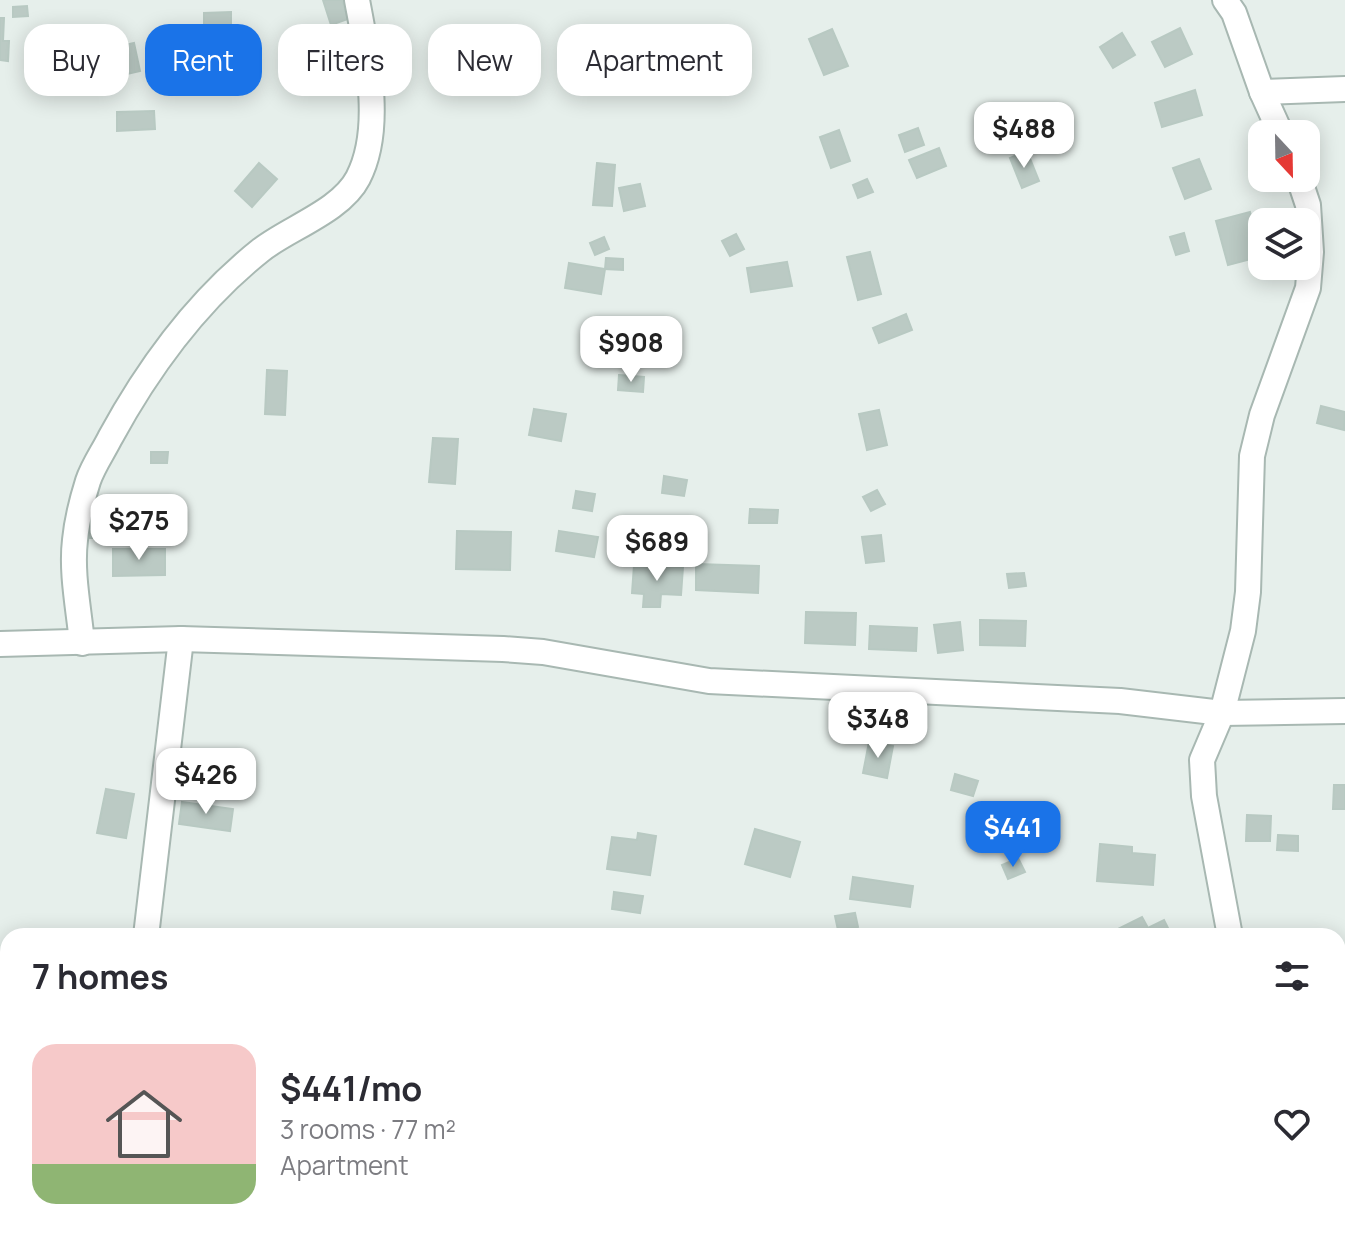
<!DOCTYPE html>
<html lang="en">
<head>
<meta charset="utf-8">
<style>
	body { margin:0; font-family:Manrope,sans-serif; background:#f2f2f3; color:#2b2b33; height:100vh; display:flex; flex-direction:column; font-size:30px; white-space:nowrap }
	* { box-sizing:border-box; margin:0 }
	p { font-size:26px; color:#7c7c81 }
	.icon { flex:none; width:44px; height:44px; fill:none; stroke:currentColor; stroke-width:2; stroke-linecap:round; stroke-linejoin:round }
	.map { position:relative; flex:1; overflow:hidden }
	.sheet { position:absolute; left:0px; top:928px; width:1346px; height:312px; display:flex; flex-direction:column; background:#fff; border-radius:24px 24px 0 0; box-shadow:0 4px 20px #0003 }
	.sheet>* { flex:none }
	.hud { position:absolute; left:24px; top:24px; width:800px; height:72px; display:flex; gap:16px }
	.needle { width:52px; rotate:158deg }
	.tools { position:absolute; left:1248px; top:120px; display:grid; gap:16px }
	.tools a { display:grid; place-items:center; width:72px; height:72px; border-radius:16px; background:#fff; box-shadow:0 4px 20px #0003; font-size:40px }
	.price { position:absolute; translate:-50% -68px; padding:0 18px; border-radius:16px; background:#fff; color:#222; font-size:26px; line-height:52px; filter:drop-shadow(0 2px 4px #0008) }
	.price::after { content:''; position:absolute; left:50%; top:48px; width:24px; height:18px; margin-left:-12px; background:inherit; clip-path:polygon(0 0,100% 0,50% 100%) }
	.price.selected { background:#1a73e8; color:#fff }
	ul { padding:0; list-style:none }
	li { display:flex; align-items:center; gap:24px; height:200px; padding:0 32px }
	li+li { border-top:2px solid #e1e1e2 }
	li span { display:grid; place-items:center; flex:none; width:224px; height:160px; border-radius:24px; color:#555 }
	li>.icon { margin-inline-start:auto }
	span .icon { width:96px; height:96px; fill:#fffc; stroke-width:1 }
	li b { font-size:34px }
	h2 { display:flex; justify-content:space-between; align-items:center; height:96px; padding:0 32px; font-size:34px }
	.tag { padding:0 28px; border-radius:24px; background:#fff; box-shadow:0 4px 20px #0003; font-size:28px; line-height:72px }
	.tag.selected { background:#1a73e8; color:#fff }
	.map>svg:first-child { display:block }
	.building { fill:#bbcac4; stroke:#b8c9c2; stroke-width:2 }
	.lines { fill:none; stroke-linecap:round; stroke-linejoin:round }
	.minor-casing { stroke:#a8b8b2; stroke-width:28 }
	.minor { stroke:#fff; stroke-width:24 }
</style>
</head>
<body>
<div class="map">
<svg width="1345" height="1240" viewBox="0 0 1345 1240">
	<rect width="100%" height="100%" fill="#e6efeb"/>
	<g class="building">
		<path d="M 323,0 L 342,0 L 348,19 L 331,25 Z"/>
		<path d="M 27,6 L 28,16 L 13,17 L 13,7 Z"/>
		<path d="M 231,12 L 231,50 L 204,50 L 204,13 Z"/>
		<path d="M 0,18 L 4,18 L 3,41 L 9,41 L 8,61 L 0,60 Z"/>
		<path d="M 1180,28 L 1192,54 L 1165,67 L 1152,42 Z"/>
		<path d="M 832,29 L 848,66 L 824,75 L 809,39 Z"/>
		<path d="M 1122,33 L 1135,55 L 1113,68 L 1100,47 Z"/>
		<path d="M 134,43 L 140,71 L 118,76 L 112,48 Z"/>
		<path d="M 1195,90 L 1202,115 L 1162,127 L 1155,103 Z"/>
		<path d="M 154,111 L 155,129 L 117,131 L 117,112 Z"/>
		<path d="M 918,128 L 924,145 L 905,152 L 899,135 Z"/>
		<path d="M 839,130 L 850,161 L 831,168 L 820,137 Z"/>
		<path d="M 939,148 L 946,166 L 917,178 L 909,160 Z"/>
		<path d="M 1027,151 L 1039,181 L 1022,188 L 1010,158 Z"/>
		<path d="M 1199,159 L 1211,189 L 1185,199 L 1173,168 Z"/>
		<path d="M 259,163 L 277,179 L 252,207 L 235,191 Z"/>
		<path d="M 597,163 L 615,165 L 612,206 L 593,205 Z"/>
		<path d="M 867,179 L 873,192 L 858,198 L 853,185 Z"/>
		<path d="M 640,184 L 645,206 L 624,211 L 619,188 Z"/>
		<path d="M 1250,212 L 1262,256 L 1228,265 L 1216,221 Z"/>
		<path d="M 1184,233 L 1189,251 L 1176,255 L 1170,237 Z"/>
		<path d="M 736,234 L 744,249 L 730,256 L 722,241 Z"/>
		<path d="M 604,237 L 609,249 L 595,255 L 590,243 Z"/>
		<path d="M 870,252 L 881,294 L 858,300 L 847,257 Z"/>
		<path d="M 606,258 L 623,259 L 623,270 L 605,269 Z"/>
		<path d="M 787,262 L 792,286 L 751,292 L 747,268 Z"/>
		<path d="M 569,263 L 605,269 L 601,294 L 565,288 Z"/>
		<path d="M 906,314 L 912,330 L 879,343 L 873,328 Z"/>
		<path d="M 267,370 L 287,371 L 285,415 L 265,414 Z"/>
		<path d="M 619,375 L 644,377 L 643,392 L 618,390 Z"/>
		<path d="M 1321,406 L 1345,412 L 1344,430 L 1317,423 Z"/>
		<path d="M 534,409 L 566,414 L 561,441 L 529,435 Z"/>
		<path d="M 879,410 L 887,445 L 867,450 L 859,414 Z"/>
		<path d="M 433,438 L 458,439 L 455,484 L 429,482 Z"/>
		<path d="M 151,452 L 168,452 L 167,463 L 151,463 Z"/>
		<path d="M 664,476 L 687,480 L 684,496 L 662,493 Z"/>
		<path d="M 877,490 L 885,504 L 871,511 L 863,497 Z"/>
		<path d="M 576,491 L 595,494 L 592,511 L 573,508 Z"/>
		<path d="M 750,509 L 778,510 L 777,523 L 749,523 Z"/>
		<path d="M 82,512 L 103,512 L 101,538 L 81,538 Z"/>
		<path d="M 457,531 L 511,532 L 510,570 L 456,569 Z"/>
		<path d="M 559,531 L 598,537 L 594,557 L 556,551 Z"/>
		<path d="M 881,535 L 884,561 L 866,563 L 862,537 Z"/>
		<path d="M 113,549 L 165,549 L 165,575 L 113,576 Z"/>
		<path d="M 696,564 L 759,566 L 758,593 L 696,590 Z"/>
		<path d="M 634,565 L 683,567 L 681,595 L 661,594 L 660,607 L 643,607 L 644,594 L 632,593 Z"/>
		<path d="M 1024,573 L 1026,586 L 1009,588 L 1007,574 Z"/>
		<path d="M 806,612 L 856,613 L 855,645 L 805,643 Z"/>
		<path d="M 980,620 L 1026,621 L 1025,646 L 980,645 Z"/>
		<path d="M 960,622 L 963,650 L 938,653 L 934,625 Z"/>
		<path d="M 870,626 L 917,628 L 916,651 L 869,649 Z"/>
		<path d="M 869,742 L 893,746 L 887,778 L 863,773 Z"/>
		<path d="M 955,774 L 978,781 L 973,796 L 951,790 Z"/>
		<path d="M 1334,785 L 1345,785 L 1345,809 L 1333,809 Z"/>
		<path d="M 106,789 L 134,794 L 126,838 L 97,833 Z"/>
		<path d="M 182,802 L 233,809 L 230,831 L 179,824 Z"/>
		<path d="M 1247,815 L 1271,816 L 1270,841 L 1246,841 Z"/>
		<path d="M 755,829 L 800,842 L 790,877 L 745,864 Z"/>
		<path d="M 638,833 L 656,836 L 650,875 L 607,869 L 612,837 L 637,840 Z"/>
		<path d="M 1278,835 L 1298,836 L 1298,851 L 1277,850 Z"/>
		<path d="M 1100,844 L 1132,847 L 1132,853 L 1155,855 L 1153,885 L 1097,881 Z"/>
		<path d="M 1018,858 L 1025,872 L 1008,879 L 1002,865 Z"/>
		<path d="M 853,877 L 913,886 L 910,907 L 850,899 Z"/>
		<path d="M 614,892 L 643,896 L 640,913 L 612,909 Z"/>
		<path d="M 855,913 L 858,927 L 838,930 L 835,916 Z"/>
		<path d="M 1142,917 L 1148,928 L 1164,920 L 1172,936 L 1114,936 L 1112,932 Z"/>
		<path d="M 1345,1017 L 1345,1077 L 1338,1078 L 1338,1018 Z"/>
		<rect x="359" y="1232" width="44" height="3"/>
		<path d="M 803,1232 L 829,1232 L 847,1240 L 800,1240 Z"/>
		<path d="M 1259,1232 L 1300,1232 L 1305,1240 L 1264,1240 Z"/>
	</g>
	<g class="lines">
		<defs>
			<g id="minor">
				<path d="M 1225,0 L 1234,13 L 1262,92 L 1281,134"/>
				<path d="M 1262,92 L 1345,89"/>
				<path d="M 82,643 C 79,610 71,573 75,540 C 77,520 82,500 88,481 C 93,466 103,452 110,438 C 148,368 198,300 261,250 C 289,228 341,211 358,178 C 384,128 367,54 357,0"/>
				<path d="M 0,644 L 181,639 L 503,649 L 543,652 L 709,681 L 1120,701 L 1222,713 L 1345,711"/>
				<path d="M 146,936 L 181,639"/>
				<path d="M 1230,936 L 1204,796 L 1202,760 L 1222,713 L 1243,631 L 1248,592 L 1252,456 L 1262,415 L 1308,288 L 1311,252 L 1308,205 L 1299,178"/>
				<path d="M 1338,1209 L 1345,1220"/>
				<path d="M 100,1232 L 101,1240"/>
				<path d="M 957,1240 L 960,1232"/>
			</g>
		</defs>
		<use href="#minor" class="minor-casing"/>
		<use href="#minor" class="minor"/>
	</g>
</svg>
<div class="tools">
<a><svg class="needle" viewBox="-14 -14 28 28"><path d="M0-13l5 13h-10z" fill="#e53935"/><path d="M0 13l5-13h-10z" fill="#7c7c81"/></svg></a>
<a><svg class="icon" aria-label="layers" viewBox="0 0 24 24"><path d="M12 4l9 5-9 5-9-5zM3 14l9 5 9-5"/></svg></a>
</div>
<b class="price" style="left:1024px;top:170px">$488</b>
<b class="price" style="left:631px;top:384px">$908</b>
<b class="price" style="left:139px;top:562px">$275</b>
<b class="price" style="left:657px;top:583px">$689</b>
<b class="price" style="left:878px;top:760px">$348</b>
<b class="price" style="left:206px;top:816px">$426</b>
<b class="price selected" style="left:1013px;top:869px">$441</b>
<div class="hud">
<a class="tag">Buy</a>
<a class="tag selected">Rent</a>
<a class="tag">Filters</a>
<a class="tag">New</a>
<a class="tag">Apartment</a>
</div>
<section class="sheet">
<h2>7 homes<svg class="icon" aria-label="filters" viewBox="0 0 24 24"><path d="M4 7h16M4 17h16"/><circle cx="9" cy="7" r="2"/><circle cx="15" cy="17" r="2"/></svg></h2>
<ul>
<li><span style="background:linear-gradient(#f6c9c9 75%,#8fb573 0)"><svg class="icon" aria-label="home" viewBox="0 0 24 24"><path d="M3 11l9-7 9 7M6 9v11h12V9"/></svg></span><div><b>$441/mo</b><p>3 rooms · 77 m²</p><p>Apartment</p></div><svg class="icon" aria-label="heart" viewBox="0 0 24 24"><path d="M12 20l-8-8c-3-5 5-10 8-4 3-6 11-1 8 4z"/></svg></li>
</ul>
</section>
</div>
</body>
</html>
